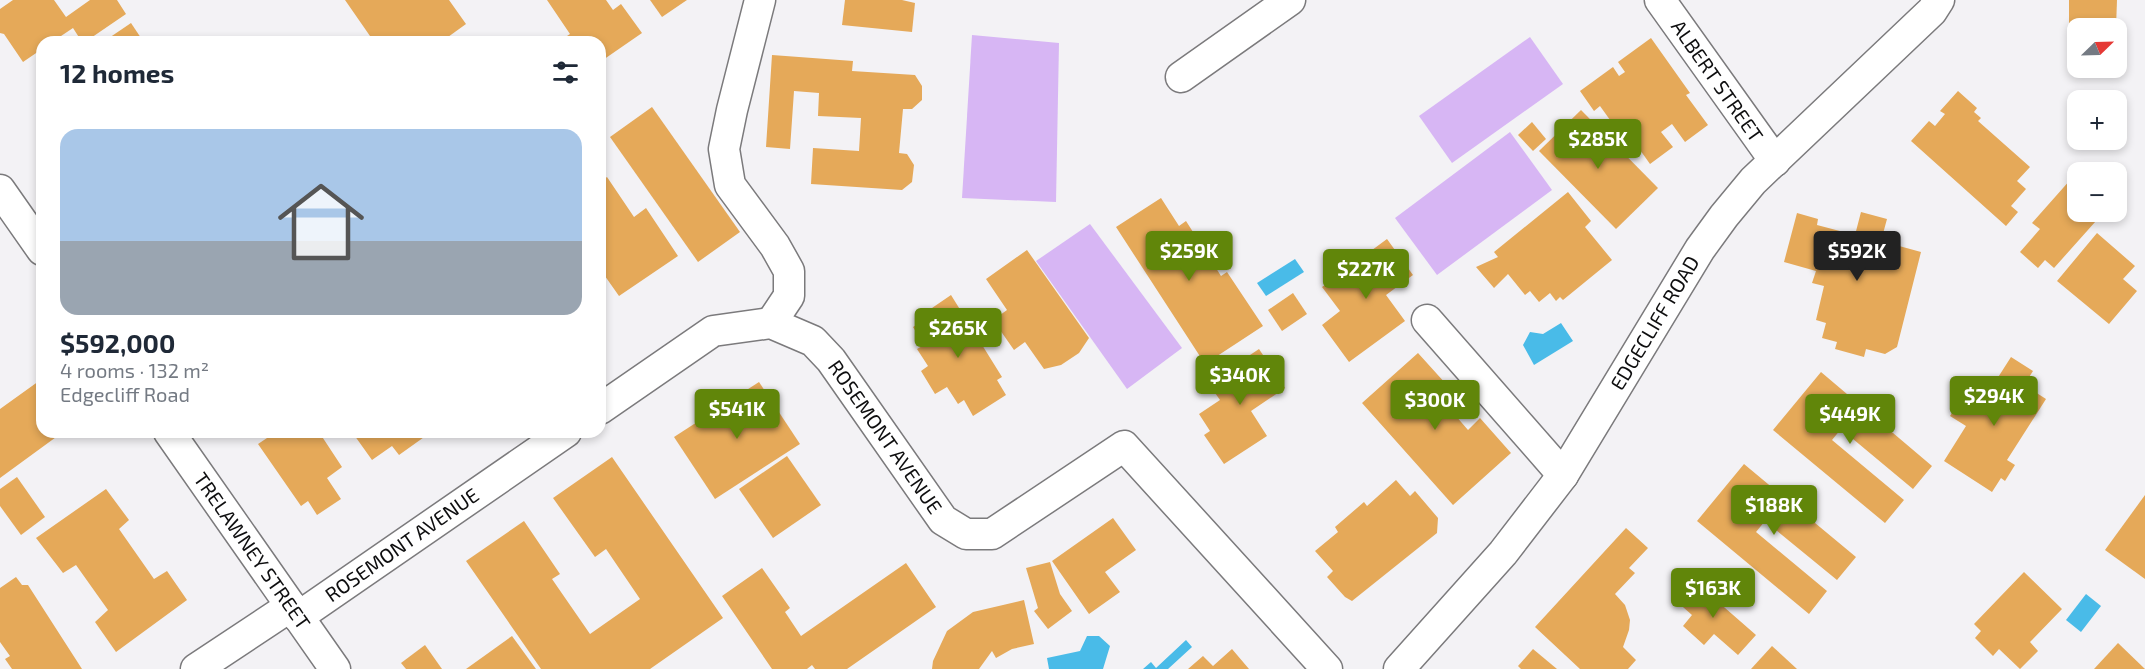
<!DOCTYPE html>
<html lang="en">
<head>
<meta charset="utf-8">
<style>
	body { margin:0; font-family:"Exo 2",sans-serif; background:#f6f6f7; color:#1f2937; height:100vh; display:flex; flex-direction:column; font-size:22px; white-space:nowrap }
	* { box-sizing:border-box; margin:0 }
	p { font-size:20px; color:#747a83 }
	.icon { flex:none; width:33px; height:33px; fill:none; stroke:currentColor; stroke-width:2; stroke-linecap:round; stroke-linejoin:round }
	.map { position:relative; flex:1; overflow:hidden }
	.drawer { position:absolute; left:36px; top:36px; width:570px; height:402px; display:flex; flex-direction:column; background:#fff; border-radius:18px; box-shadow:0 3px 9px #0003 }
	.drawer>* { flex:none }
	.needle { width:39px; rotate:67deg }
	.controls { position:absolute; left:2067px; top:18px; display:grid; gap:12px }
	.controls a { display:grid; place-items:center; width:60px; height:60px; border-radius:12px; background:#fff; box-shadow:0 3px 9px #0003; font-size:30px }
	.price { position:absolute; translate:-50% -51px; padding:0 14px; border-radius:6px; background:#61860a; color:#fff; font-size:20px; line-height:39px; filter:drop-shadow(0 2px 3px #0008) }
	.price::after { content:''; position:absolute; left:50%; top:36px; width:18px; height:14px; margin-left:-9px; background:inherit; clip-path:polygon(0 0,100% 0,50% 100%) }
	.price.selected { background:#222; color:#fff }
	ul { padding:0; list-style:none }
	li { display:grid; align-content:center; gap:12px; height:318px; padding:0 24px }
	li span { display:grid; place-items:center; height:186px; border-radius:18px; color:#555 }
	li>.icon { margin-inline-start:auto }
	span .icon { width:108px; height:108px; fill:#fffc; stroke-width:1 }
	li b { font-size:26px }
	h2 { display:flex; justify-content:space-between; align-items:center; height:72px; padding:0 24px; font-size:26px }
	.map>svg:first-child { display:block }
	.green { fill:#d7b6f4 }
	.water { fill:#49bbe8 }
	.building { fill:#e5a959 }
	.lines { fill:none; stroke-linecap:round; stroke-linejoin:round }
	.minor-casing { stroke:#7b7a7c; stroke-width:33 }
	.minor { stroke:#fff; stroke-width:30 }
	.labels { text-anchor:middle; stroke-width:4.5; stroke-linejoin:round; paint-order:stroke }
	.street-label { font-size:20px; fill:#0e0e0f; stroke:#fff }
</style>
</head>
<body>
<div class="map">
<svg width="2145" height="669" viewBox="0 0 2145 669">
	<rect width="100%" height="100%" fill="#f3f2f5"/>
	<g class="green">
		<path d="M 972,35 L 1059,43 L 1056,202 L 962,198 Z"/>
		<path d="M 1530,37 L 1563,84 L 1452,163 L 1419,116 Z"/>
		<path d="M 1510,132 L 1552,190 L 1437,275 L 1395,218 Z"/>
		<path d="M 1090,224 L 1182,348 L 1127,389 L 1036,261 Z"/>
	</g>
	<g class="water">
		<path d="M 1295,259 L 1304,272 L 1266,296 L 1257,283 Z"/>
		<path d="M 1561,323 L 1573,341 L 1534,365 L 1523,345 L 1530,332 L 1543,334 Z"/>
		<path d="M 2086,594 L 2101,606 L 2081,632 L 2066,620 Z"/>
		<path d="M 1087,636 L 1099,636 L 1110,646 L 1103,669 L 1049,669 L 1047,658 L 1080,651 Z"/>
		<path d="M 1186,640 L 1192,647 L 1168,669 L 1143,669 L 1151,662 L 1156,668 Z"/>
	</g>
	<g class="building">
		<path d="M 13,0 L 54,0 L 66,17 L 90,0 L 117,0 L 126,14 L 85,42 L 82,42 L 73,28 L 52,42 L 42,42 L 42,49 L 23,62 L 4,34 L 0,33 L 0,9 Z"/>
		<path d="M 345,0 L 449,0 L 466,24 L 448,37 L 451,42 L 366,42 L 365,40 L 370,36 Z"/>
		<path d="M 547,0 L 606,0 L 613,10 L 621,4 L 642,33 L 600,62 L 600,42 L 558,42 L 570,34 Z"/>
		<path d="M 650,0 L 687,0 L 662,17 Z"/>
		<path d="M 845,0 L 902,0 L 915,3 L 912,32 L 842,25 Z"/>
		<path d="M 2069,0 L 2117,0 L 2116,28 L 2069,27 Z"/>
		<path d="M 131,23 L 143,41 L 142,42 L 103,42 Z"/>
		<path d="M 1651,38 L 1690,93 L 1686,95 L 1708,125 L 1685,142 L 1672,124 L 1661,132 L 1673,147 L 1650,164 L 1628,133 L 1623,138 L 1600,106 L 1594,111 L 1580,91 L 1613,67 L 1619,76 L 1625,72 L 1618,62 Z"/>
		<path d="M 772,55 L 853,61 L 852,71 L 915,75 L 922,86 L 922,100 L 912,109 L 903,109 L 899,153 L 907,154 L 914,165 L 912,182 L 902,190 L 811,184 L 813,148 L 859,151 L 861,118 L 818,116 L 819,93 L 794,91 L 790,149 L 766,147 Z"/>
		<path d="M 1958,91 L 1977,108 L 1974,112 L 1981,118 L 1978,121 L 2030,167 L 2017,181 L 2026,189 L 2011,206 L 2018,212 L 2006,226 L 1911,141 L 1929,121 L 1935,126 L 1945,114 L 1940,111 Z"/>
		<path d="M 652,107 L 740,232 L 698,262 L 610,137 Z"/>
		<path d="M 1581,110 L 1658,188 L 1616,229 L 1539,151 Z"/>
		<path d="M 1532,122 L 1546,139 L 1533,151 L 1518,135 Z"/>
		<path d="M 607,177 L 634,217 L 646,208 L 678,256 L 619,296 L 600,269 L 600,182 Z"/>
		<path d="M 2071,179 L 2078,185 L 2078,212 L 2104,212 L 2054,268 L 2045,260 L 2038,268 L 2020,252 L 2040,229 L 2032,223 Z"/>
		<path d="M 1568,192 L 1591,221 L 1585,227 L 1612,260 L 1563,300 L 1560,297 L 1556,301 L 1550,293 L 1539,302 L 1530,291 L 1525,295 L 1508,274 L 1494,288 L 1476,267 L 1498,257 L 1494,252 Z"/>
		<path d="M 1161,198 L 1179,226 L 1186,221 L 1221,276 L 1227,272 L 1263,326 L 1205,364 L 1116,227 Z"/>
		<path d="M 1861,212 L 1887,219 L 1881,241 L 1921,252 L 1897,347 L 1885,354 L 1866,349 L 1864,357 L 1835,349 L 1837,342 L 1822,338 L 1826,323 L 1816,320 L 1824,286 L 1812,283 L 1816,271 L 1784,262 L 1797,213 L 1818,219 L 1817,225 L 1855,235 Z"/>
		<path d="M 2097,233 L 2135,266 L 2123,279 L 2137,291 L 2109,324 L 2057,281 Z"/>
		<path d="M 1387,239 L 1413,275 L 1386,295 L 1405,321 L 1349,362 L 1322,325 L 1340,311 L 1322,287 Z"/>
		<path d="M 1027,250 L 1089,338 L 1079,353 L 1061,365 L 1044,369 L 1025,342 L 1014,350 L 993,320 L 1007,310 L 986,279 Z"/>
		<path d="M 1293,293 L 1307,314 L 1282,331 L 1268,310 Z"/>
		<path d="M 951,295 L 1002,377 L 997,380 L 1006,395 L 973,416 L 964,400 L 958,404 L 947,387 L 935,394 L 921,371 L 928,366 L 917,349 L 924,345 L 913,327 L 935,313 L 932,308 Z"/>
		<path d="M 1259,349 L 1285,388 L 1251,411 L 1267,436 L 1224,464 L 1204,435 L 1210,431 L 1199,414 L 1220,400 L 1208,383 Z"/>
		<path d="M 1418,353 L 1446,384 L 1436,393 L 1468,430 L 1480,418 L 1511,453 L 1453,505 L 1362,403 Z"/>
		<path d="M 2011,357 L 2033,371 L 2024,385 L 2046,399 L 2007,460 L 2015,465 L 2005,481 L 2001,478 L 1992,492 L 1944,461 L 1966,426 L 1950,416 L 1965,393 L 1981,404 Z"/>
		<path d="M 1821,372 L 1932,466 L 1913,489 L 1841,429 L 1832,440 L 1904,500 L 1885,523 L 1773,430 Z"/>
		<path d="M 39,381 L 42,384 L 42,432 L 63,432 L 0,478 L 0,409 Z"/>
		<path d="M 759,382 L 800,444 L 715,499 L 674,437 Z"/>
		<path d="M 276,432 L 319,432 L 342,467 L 327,478 L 341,499 L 317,515 L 308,501 L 301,506 L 258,444 Z"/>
		<path d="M 352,432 L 424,432 L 427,435 L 399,455 L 392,446 L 372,460 Z"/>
		<path d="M 787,456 L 821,505 L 773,538 L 739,489 Z"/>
		<path d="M 612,457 L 723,618 L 650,669 L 541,669 L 466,561 L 524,521 L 560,574 L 552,579 L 590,634 L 640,599 L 606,549 L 595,557 L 553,498 Z"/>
		<path d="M 1744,464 L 1856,557 L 1837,580 L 1765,521 L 1756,532 L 1827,591 L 1809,614 L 1697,521 Z"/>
		<path d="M 17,477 L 45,517 L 21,535 L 0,506 L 0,489 Z"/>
		<path d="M 1396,480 L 1410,496 L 1415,491 L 1438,518 L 1437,533 L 1352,601 L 1345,597 L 1327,577 L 1333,571 L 1315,551 L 1338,532 L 1335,527 L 1364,502 L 1367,506 Z"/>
		<path d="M 106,489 L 129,520 L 119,529 L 154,579 L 167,571 L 187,600 L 116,652 L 95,622 L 108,610 L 76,565 L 63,573 L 36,538 Z"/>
		<path d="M 2145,495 L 2145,579 L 2105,550 Z"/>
		<path d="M 1113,518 L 1136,550 L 1105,572 L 1120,592 L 1089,614 L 1052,561 Z"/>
		<path d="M 1626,528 L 1648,548 L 1629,568 L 1635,573 L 1615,594 L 1625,605 L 1630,620 L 1629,630 L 1623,647 L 1636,660 L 1628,669 L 1580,669 L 1535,627 Z"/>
		<path d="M 1050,562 L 1060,594 L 1072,611 L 1048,629 L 1034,611 L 1038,608 L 1026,568 Z"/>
		<path d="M 906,563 L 936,607 L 847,669 L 815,669 L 812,665 L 807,669 L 772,669 L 722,596 L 762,568 L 790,608 L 785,612 L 801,636 Z"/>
		<path d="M 2024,572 L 2062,609 L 2030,642 L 2038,651 L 2020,669 L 1999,649 L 1993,656 L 1975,638 L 1981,631 L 1974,624 Z"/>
		<path d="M 16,577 L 22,585 L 28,585 L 82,669 L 12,669 L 5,659 L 10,656 L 0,642 L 0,588 Z"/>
		<path d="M 1693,580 L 1756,635 L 1738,655 L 1714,634 L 1704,645 L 1683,626 L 1692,615 L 1675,600 Z"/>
		<path d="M 1024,600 L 1034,644 L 1012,649 L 996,658 L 992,651 L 979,669 L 932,669 L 933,661 L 947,631 L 973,612 Z"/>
		<path d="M 512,636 L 536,669 L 466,669 Z"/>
		<path d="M 2118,643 L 2145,669 L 2094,669 Z"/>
		<path d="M 425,645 L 442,669 L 406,669 L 401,663 Z"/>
		<path d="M 1772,646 L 1797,669 L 1751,669 Z"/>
		<path d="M 1232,649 L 1249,669 L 1188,669 L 1203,656 L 1213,666 Z"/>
		<path d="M 1533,649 L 1557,669 L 1521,669 L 1518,666 Z"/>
	</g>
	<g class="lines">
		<defs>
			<g id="minor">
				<path d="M 760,0 L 732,110 L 724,149 L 730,185 L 775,246 L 789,271 L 789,296 L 771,323"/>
				<path d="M 1660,0 L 1775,161"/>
				<path d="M 1181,77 L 1290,0"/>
				<path d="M 0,190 L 42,250"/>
				<path d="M 1427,320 L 1563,475"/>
				<path d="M 600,409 L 713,331 L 771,323 L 813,341 L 831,360 L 943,520 L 966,534 L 992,534 L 1124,446 L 1327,669"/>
				<path d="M 169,432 L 335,669"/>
				<path d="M 298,617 L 566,432"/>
				<path d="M 196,669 L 291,606"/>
				<path d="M 1399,669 L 1503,553 L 1563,475 L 1700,249 L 1724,216 L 1753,181 L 1932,11 L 1939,0"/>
			</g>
		</defs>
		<use href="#minor" class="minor-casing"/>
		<use href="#minor" class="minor"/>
	</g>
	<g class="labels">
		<g class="street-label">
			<text transform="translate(1717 81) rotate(55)" y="7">ALBERT STREET</text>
			<text transform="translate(1655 323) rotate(-59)" y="7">EDGECLIFF ROAD</text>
			<text transform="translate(885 437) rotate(55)" y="7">ROSEMONT AVENUE</text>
			<text transform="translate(402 545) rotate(-35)" y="7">ROSEMONT AVENUE</text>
			<text transform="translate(252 551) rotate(55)" y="7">TRELAWNEY STREET</text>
		</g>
	</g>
</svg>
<div class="controls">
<a><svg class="needle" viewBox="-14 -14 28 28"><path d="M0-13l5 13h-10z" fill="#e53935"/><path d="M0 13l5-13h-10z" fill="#747a83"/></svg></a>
<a>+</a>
<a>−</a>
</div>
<b class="price" style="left:1598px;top:170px">$285K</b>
<b class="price" style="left:1189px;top:282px">$259K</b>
<b class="price selected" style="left:1857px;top:282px">$592K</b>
<b class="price" style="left:1366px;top:300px">$227K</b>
<b class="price" style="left:958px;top:359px">$265K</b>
<b class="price" style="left:1240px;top:406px">$340K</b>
<b class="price" style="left:1994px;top:427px">$294K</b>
<b class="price" style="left:1435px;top:431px">$300K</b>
<b class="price" style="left:737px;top:440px">$541K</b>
<b class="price" style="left:1850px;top:445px">$449K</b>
<b class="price" style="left:1774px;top:536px">$188K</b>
<b class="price" style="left:1713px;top:619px">$163K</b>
<section class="drawer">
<h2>12 homes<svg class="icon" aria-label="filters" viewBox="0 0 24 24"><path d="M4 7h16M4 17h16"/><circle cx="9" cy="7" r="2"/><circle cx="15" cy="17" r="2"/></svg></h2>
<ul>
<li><span style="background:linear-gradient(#a9c7e8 60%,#9aa5b1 0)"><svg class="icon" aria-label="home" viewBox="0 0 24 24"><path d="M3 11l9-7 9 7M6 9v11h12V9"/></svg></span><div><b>$592,000</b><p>4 rooms · 132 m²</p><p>Edgecliff Road</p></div></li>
</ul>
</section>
</div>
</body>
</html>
